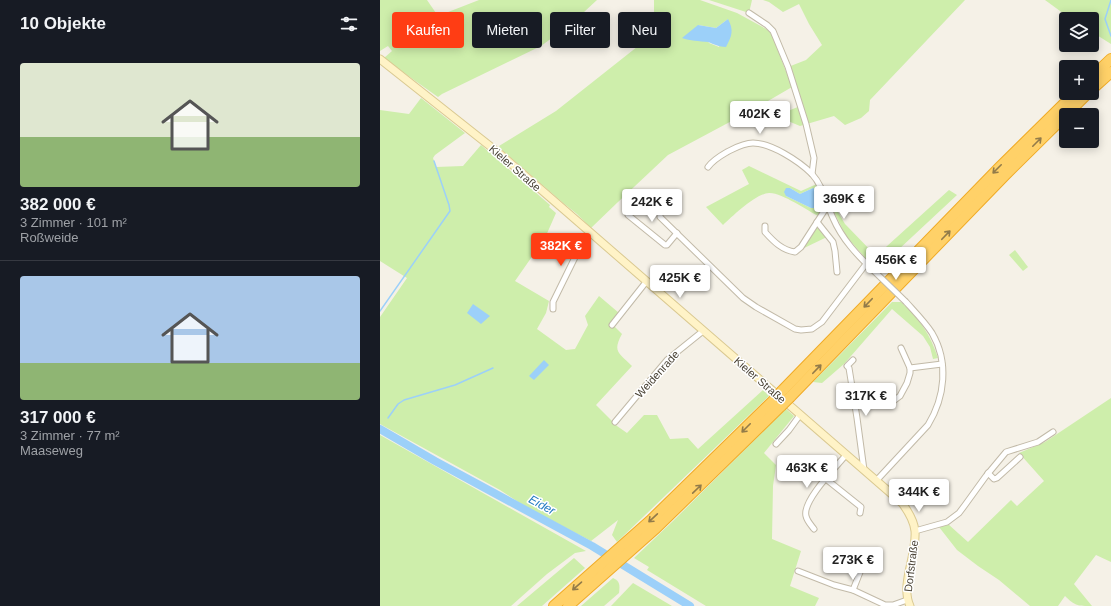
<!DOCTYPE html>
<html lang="de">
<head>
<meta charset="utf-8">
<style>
	body { margin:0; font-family:Helvetica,sans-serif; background:#242831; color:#f1f3f6; height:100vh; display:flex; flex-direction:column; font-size:15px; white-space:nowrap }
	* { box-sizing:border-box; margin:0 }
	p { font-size:13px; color:#9ea1a6 }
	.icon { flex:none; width:22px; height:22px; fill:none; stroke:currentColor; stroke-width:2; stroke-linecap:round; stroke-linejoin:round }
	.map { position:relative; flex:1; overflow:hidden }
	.details { display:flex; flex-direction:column; background:#171b24; width:380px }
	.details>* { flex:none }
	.hud { position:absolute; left:12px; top:12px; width:380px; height:36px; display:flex; gap:8px }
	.fabs { position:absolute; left:679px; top:12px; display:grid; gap:8px }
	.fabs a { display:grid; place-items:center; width:40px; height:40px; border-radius:4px; background:#171b24; box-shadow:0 2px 10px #0003; font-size:20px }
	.price { position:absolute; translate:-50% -34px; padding:0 9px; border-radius:4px; background:#fff; color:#222; font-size:13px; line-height:26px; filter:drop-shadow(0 1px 2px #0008) }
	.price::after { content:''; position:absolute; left:50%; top:24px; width:12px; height:9px; margin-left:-6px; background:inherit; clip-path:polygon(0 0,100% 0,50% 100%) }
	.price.on { background:#ff3d14; color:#fff }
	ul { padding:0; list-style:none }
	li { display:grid; align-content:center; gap:8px; height:212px; padding:0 20px }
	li+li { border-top:1px solid #363941 }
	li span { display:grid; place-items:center; height:124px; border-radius:4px; color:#555 }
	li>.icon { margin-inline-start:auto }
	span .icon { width:72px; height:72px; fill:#fffc; stroke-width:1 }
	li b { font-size:17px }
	h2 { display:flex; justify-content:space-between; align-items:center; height:48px; padding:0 20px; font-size:17px }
	.tag { padding:0 14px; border-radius:4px; background:#171b24; box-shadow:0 2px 10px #0003; font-size:14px; line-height:36px }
	.tag.on { background:#ff3d14; color:#fff }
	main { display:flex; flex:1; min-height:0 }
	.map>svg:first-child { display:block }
	.green { fill:#ceeeab; fill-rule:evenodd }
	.water { fill:#9cd0f9 }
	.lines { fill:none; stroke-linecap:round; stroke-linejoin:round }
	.stream { stroke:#9cd0f9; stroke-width:1.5 }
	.river { stroke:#9cd0f9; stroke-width:8 }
	.street-casing { stroke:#c2baa8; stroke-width:7 }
	.secondary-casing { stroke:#dac991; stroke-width:9 }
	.highway-casing { stroke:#f0ab26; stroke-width:12 }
	.street { stroke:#fff; stroke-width:5 }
	.secondary { stroke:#fff3c7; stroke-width:7 }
	.highway { stroke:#ffd168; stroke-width:10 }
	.street-bridge-casing { stroke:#c2baa8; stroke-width:7; stroke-linecap:butt }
	.highway-bridge-casing { stroke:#f0ab26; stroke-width:12; stroke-linecap:butt }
	.street-bridge { stroke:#fff; stroke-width:5 }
	.highway-bridge { stroke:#ffd168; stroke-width:10 }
	.oneway { stroke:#927b49 }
	.labels { text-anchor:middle; stroke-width:3; stroke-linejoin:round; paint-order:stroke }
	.street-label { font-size:11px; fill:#494235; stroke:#fff }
	.water-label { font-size:12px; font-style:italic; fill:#217ac2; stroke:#fff }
</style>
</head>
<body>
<main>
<section class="details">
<h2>10 Objekte<svg class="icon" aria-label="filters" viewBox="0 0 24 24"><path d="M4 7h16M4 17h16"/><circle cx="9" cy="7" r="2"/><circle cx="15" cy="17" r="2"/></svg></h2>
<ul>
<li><span style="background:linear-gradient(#dfe7d0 60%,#8fb573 0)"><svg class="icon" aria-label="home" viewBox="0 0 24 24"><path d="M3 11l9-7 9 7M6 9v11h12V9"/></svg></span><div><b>382 000 €</b><p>3 Zimmer · 101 m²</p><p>Roßweide</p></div></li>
<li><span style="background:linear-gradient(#a9c7e8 70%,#8fb573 0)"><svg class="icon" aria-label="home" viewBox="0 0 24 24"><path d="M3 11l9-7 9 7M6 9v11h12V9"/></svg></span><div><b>317 000 €</b><p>3 Zimmer · 77 m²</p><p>Maaseweg</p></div></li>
</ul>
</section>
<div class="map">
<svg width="731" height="606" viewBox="0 0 731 606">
	<rect width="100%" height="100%" fill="#f5f1e7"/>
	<g class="green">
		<path d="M 0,0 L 47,0 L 58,16 L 99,0 L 217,0 L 191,24 L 161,46 L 62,94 L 58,97 L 34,80 L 4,58 L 12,51 L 8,46 L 0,51 Z"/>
		<path d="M 274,0 L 320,0 L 357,13 L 388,30 L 392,35 L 412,87 L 376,108 L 288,155 L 238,202 L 211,228 L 197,214 L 182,202 L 123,151 L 119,146 L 176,111 L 262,43 L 274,13 ZM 348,19 L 339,47 L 329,43 L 318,25 L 336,28 Z"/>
		<path d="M 329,0 L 372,0 L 369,13 Z"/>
		<path d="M 383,0 L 585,0 L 490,100 L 489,111 L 481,118 L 465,125 L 454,116 L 420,126 L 396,116 L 420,106 L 408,67 L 426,60 L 442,45 L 429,24 L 419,4 L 403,12 L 389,2 Z"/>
		<path d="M 665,0 L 731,0 L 731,44 L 712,32 L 712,19 L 691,19 Z"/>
		<path d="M 41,98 L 85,133 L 55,155 L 53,158 L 56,167 L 83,166 L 101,145 L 170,205 L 169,207 L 176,213 L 165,238 L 135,281 L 169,301 L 166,313 L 157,329 L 186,350 L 195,349 L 208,325 L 205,316 L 219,296 L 239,313 L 234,326 L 242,334 C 232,352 239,353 252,366 L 216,405 L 237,426 L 247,433 L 264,415 L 277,415 L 290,439 L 308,438 L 318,449 L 383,390 L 389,396 L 237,542 L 232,535 L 238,520 L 211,541 L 146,507 L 120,490 L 0,424 L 0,317 L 27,278 L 0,261 L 0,110 L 29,114 Z"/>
		<path d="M 369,166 L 421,191 L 439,183 L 448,205 L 440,217 C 428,211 401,192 389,193 C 375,194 353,216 343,225 L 326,207 L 369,184 L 362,170 ZM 410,188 L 420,194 L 433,188 L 434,207 L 431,208 L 406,196 Z"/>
		<path d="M 569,190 L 577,195 L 503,264 L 497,268 L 488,261 L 466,236 L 453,210 L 455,207 L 465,224 L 496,256 Z"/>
		<path d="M 437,222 L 449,236 L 418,251 Z"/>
		<path d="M 635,250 L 648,267 L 643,271 L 629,255 Z"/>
		<path d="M 512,302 L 521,302 C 539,317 551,336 558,358 L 553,359 L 550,347 L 543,336 L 512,309 L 464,364 L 442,383 L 433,382 Z"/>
		<path d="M 731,398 L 731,562 L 716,555 L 694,584 L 712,606 C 698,606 695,606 685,596 L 678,606 L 650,606 L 619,580 L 598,566 L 577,550 L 559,527 L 568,524 L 588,542 L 631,500 L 637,506 L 664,481 L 639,453 L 665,442 Z"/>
		<path d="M 406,409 L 414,416 L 384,453 L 396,465 L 393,486 L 392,539 L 421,551 L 410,586 L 439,598 L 435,606 L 326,606 L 267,570 L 269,567 L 254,558 L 292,522 Z"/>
		<path d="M 0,435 L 206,551 L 195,553 L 167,574 L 131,606 L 0,606 Z"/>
		<path d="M 194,558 L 205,568 L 162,606 L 137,606 Z"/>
		<path d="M 233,578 C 240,581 240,585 239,593 L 224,606 L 201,606 Z"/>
		<path d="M 253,583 L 292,606 L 231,606 Z"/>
	</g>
	<g class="water">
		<path d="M 348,19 C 354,30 352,36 346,47 C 339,47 334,44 328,42 C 319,41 310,41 302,38 L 318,25 L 336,28 Z"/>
		<path d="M 406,188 L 410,188 L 420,194 L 433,188 L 436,190 L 438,201 L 434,208 L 431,208 L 406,196 L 404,192 Z"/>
		<path d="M 93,304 L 110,316 L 101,324 L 87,313 Z"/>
		<path d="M 164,360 L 169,365 L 154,380 L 149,376 Z"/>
	</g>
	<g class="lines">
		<g class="stream">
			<path d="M 731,0 L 725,19 L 731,36"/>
			<path d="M 0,311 L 70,211 L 69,205 L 54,161"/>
			<path d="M 8,418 L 18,404 L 24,400 L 75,385 L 113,368"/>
		</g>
		<path class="river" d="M 0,429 L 55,461 L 212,546 L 310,606"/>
		<defs>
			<g id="street">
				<path d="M 369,13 L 387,25 L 393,31 L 408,67 L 426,124 L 434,158 L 432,174"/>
				<path d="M 328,167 C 333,160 340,156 347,152 C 355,148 363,143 373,143 C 391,143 419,161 432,174 C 443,186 446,203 453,218 C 462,239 477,255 494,271"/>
				<path d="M 281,209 L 280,214 L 280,217 L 363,298 L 376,307 L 415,329 L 421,330 L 432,329 L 442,322 L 486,264"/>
				<path d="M 248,215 L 285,245 L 287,245 L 297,233"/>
				<path d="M 437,222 L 453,242 L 455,251 L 457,272"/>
				<path d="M 385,226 L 385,232 C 394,242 402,250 415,252 L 421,247 L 448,205"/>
				<path d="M 173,309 L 173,302 L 204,239 L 210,233"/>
				<path d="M 232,325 L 266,282"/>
				<path d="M 473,360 L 467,366 L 469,368 L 477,418 L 484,470"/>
				<path d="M 530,368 L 562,364"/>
				<path d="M 512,402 L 520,396 L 527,383 L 530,373 L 530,368 L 521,348"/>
				<path d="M 235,422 L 287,360 L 323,331"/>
				<path d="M 396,444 L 409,430 L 420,415"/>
				<path d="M 608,473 L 614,479 L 617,478 L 640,457"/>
				<path d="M 446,479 L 481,507 L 480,513"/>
				<path d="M 496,481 L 548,425 C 565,397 569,362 552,333 C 545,322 535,312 526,302"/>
				<path d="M 434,529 C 431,525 427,521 426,516 C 422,501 456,467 466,455"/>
				<path d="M 535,531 L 567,522 L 579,513 L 585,505 L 606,476 L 626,452 L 658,442 L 673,432"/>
				<path d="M 418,571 L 454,585 L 473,590 L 505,605 L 513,605 L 527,600"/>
				<path d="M 473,590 L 484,562"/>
			</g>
			<path id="secondary" d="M 0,59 L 120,154 L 522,503 C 528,511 534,521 535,531 C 537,555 520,584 530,606"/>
			<g id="highway">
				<path d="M 712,77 L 731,59"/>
				<path d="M 712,89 L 731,72"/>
				<path d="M 402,391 L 619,168 L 695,93"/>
				<path d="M 410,397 L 625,175 L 708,93"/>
				<path d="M 174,606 L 270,521 L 394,400"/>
				<path d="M 188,606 L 276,528 L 401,406"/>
			</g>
		</defs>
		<use href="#street" class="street-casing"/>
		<use href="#secondary" class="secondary-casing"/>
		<use href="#highway" class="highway-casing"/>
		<use href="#street" class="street"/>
		<use href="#secondary" class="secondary"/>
		<use href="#highway" class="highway"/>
		<defs>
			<path id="street-bridge" d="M 494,271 L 526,302"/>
			<g id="highway-bridge">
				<path d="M 394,400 L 402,391"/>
				<path d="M 401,406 L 410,397"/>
			</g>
		</defs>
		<use href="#street-bridge" class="street-bridge-casing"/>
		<use href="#highway-bridge" class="highway-bridge-casing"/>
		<use href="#street-bridge" class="street-bridge"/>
		<use href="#highway-bridge" class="highway-bridge"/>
	</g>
	<defs><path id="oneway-shaft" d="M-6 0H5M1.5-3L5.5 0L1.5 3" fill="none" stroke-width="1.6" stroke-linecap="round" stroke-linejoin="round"/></defs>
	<g class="oneway">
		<use href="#oneway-shaft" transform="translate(657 142) rotate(-45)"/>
		<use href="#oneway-shaft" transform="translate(617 169) rotate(135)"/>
		<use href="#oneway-shaft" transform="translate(566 235) rotate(-46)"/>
		<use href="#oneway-shaft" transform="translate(488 303) rotate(134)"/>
		<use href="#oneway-shaft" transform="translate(437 369) rotate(-46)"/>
		<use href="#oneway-shaft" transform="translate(366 428) rotate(135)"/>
		<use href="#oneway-shaft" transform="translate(317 489) rotate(-44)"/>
		<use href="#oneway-shaft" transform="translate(273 518) rotate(137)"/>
		<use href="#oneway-shaft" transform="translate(197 586) rotate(139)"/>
	</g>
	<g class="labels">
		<g class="street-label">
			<text transform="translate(135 168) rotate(41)" y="4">Kieler Straße</text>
			<text transform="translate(277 374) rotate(-48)" y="4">Weidenrade</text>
			<text transform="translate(380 380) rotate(41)" y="4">Kieler Straße</text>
			<text transform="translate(531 566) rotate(-83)" y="4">Dorfstraße</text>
		</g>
		<g class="water-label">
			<text transform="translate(162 505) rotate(29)" y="4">Eider</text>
		</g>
	</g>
</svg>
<div class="fabs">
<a><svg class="icon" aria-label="layers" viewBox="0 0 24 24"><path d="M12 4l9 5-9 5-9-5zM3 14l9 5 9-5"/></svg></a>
<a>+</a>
<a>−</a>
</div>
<b class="price" style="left:380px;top:135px">402K €</b>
<b class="price" style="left:464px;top:220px">369K €</b>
<b class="price" style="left:272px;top:223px">242K €</b>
<b class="price on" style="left:181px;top:267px">382K €</b>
<b class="price" style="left:516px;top:281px">456K €</b>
<b class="price" style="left:300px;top:299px">425K €</b>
<b class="price" style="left:486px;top:417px">317K €</b>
<b class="price" style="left:427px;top:489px">463K €</b>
<b class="price" style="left:539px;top:513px">344K €</b>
<b class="price" style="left:473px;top:581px">273K €</b>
<div class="hud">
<a class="tag on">Kaufen</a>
<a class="tag">Mieten</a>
<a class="tag">Filter</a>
<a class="tag">Neu</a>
</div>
</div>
</main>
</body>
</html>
